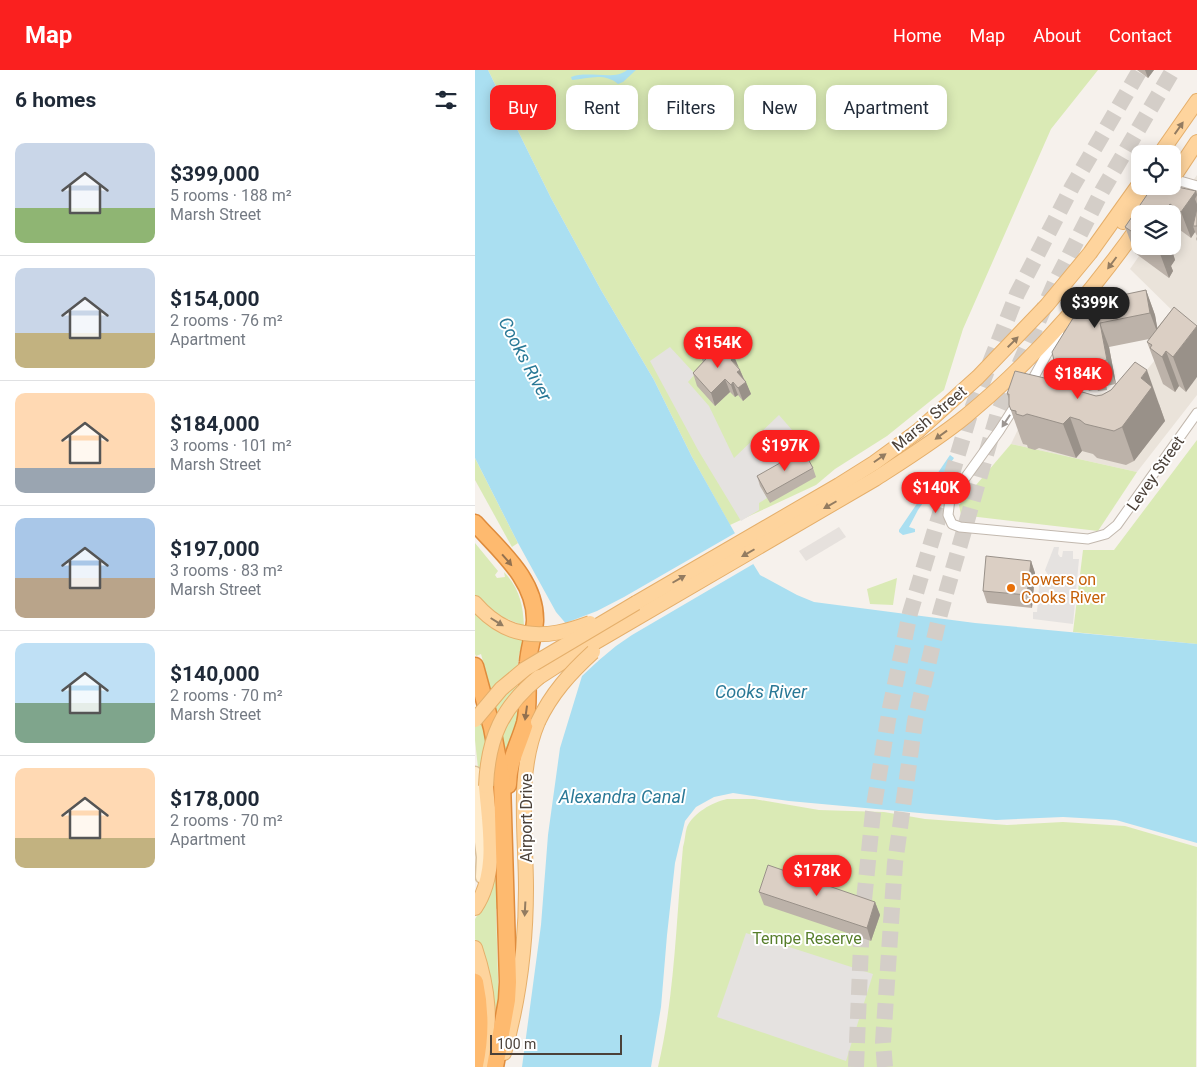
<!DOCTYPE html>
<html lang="en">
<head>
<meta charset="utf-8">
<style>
	body { margin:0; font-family:Roboto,sans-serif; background:#f2f2f3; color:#1f2937; height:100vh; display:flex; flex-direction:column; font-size:19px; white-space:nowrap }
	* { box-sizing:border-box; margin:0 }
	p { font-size:16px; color:#747a83 }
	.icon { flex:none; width:28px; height:28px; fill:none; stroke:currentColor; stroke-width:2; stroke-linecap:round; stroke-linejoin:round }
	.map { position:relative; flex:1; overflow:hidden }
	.side { display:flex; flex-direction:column; background:#fff; width:475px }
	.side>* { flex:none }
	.guide { position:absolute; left:15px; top:15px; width:475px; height:45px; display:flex; gap:10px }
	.controls { position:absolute; left:656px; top:75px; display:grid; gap:10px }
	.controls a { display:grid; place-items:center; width:50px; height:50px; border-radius:10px; background:#fff; box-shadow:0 2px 12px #0003; font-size:25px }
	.scale { position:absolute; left:15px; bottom:12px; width:132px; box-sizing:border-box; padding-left:5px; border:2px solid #4b4139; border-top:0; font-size:14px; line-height:18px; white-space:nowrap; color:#4b4139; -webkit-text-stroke:4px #fff; paint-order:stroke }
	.price { position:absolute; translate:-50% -42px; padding:0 11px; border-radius:18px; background:#fa201f; color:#fff; font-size:16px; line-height:32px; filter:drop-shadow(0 1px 2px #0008) }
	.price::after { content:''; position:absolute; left:50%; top:30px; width:15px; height:11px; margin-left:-8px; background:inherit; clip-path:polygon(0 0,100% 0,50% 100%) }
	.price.current { background:#222; color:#fff }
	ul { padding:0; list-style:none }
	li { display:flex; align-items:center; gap:15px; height:125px; padding:0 15px }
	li+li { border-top:1px solid #e0e1e3 }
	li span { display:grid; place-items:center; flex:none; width:140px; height:100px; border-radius:10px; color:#555 }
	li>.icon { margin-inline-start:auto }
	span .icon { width:60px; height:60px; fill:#fffc; stroke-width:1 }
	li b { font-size:21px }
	h2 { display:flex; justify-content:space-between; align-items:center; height:60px; padding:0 15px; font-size:21px }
	.chip { padding:0 18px; border-radius:10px; background:#fff; box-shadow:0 2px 12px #0003; font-size:18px; line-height:45px }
	.chip.current { background:#fa201f; color:#fff }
	header { display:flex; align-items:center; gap:30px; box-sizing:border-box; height:70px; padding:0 25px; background:#fa201f; color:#fff }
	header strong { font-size:24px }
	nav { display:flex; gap:28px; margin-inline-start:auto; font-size:18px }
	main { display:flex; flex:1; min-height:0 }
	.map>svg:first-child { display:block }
	.residential { fill:#eae3da }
	.industrial { fill:#e6e1dd }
	.green { fill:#daeab5 }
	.parking { fill:#e5e2e0 }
	.water { fill:#aadff1 }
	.pier { fill:#f6f1ec }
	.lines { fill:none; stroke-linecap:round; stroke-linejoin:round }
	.highway-tunnel { stroke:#d4cec8; stroke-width:16; stroke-dasharray:16 8; stroke-linecap:butt }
	.street-casing { stroke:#c2b8ae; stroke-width:11 }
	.secondary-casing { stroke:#d9c19e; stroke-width:15 }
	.primary-casing { stroke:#e5af6b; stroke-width:16 }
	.highway-casing { stroke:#df8c3d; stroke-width:19 }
	.street { stroke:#fff; stroke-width:9 }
	.secondary { stroke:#ffeccd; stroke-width:12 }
	.primary { stroke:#fed49d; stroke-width:14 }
	.highway { stroke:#feba6f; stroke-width:16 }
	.primary-bridge-casing { stroke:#e5af6b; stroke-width:16; stroke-linecap:butt }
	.primary-bridge { stroke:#fed49d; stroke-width:14 }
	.wall { fill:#bcb2a9; fill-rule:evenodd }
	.shaded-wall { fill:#999189 }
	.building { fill:#dbcfc4; stroke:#999189 }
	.oneway { fill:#937c61 }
	.oneway2 { fill:#9c9692 }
	.oneway3 { fill:#93714f }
	.food-dot { fill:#e8710a; stroke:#fff; stroke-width:2 }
	.labels { text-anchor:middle; stroke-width:4; stroke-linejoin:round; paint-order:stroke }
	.street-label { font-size:16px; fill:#4b4139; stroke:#fff }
	.food-label { font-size:16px; fill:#c56008; stroke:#fff; text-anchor:start }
	.park-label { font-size:16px; fill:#577e2b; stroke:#fff }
	.water-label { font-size:18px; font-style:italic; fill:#2a7997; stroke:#fff }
</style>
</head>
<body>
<header>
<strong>Map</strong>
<nav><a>Home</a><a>Map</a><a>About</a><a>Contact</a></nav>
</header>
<main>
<section class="side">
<h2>6 homes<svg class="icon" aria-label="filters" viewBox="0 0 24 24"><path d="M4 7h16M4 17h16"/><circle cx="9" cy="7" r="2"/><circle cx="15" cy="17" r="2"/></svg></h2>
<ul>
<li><span style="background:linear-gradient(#c9d6e8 65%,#8fb573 0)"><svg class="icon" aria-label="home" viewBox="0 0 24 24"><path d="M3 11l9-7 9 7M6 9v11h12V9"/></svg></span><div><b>$399,000</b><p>5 rooms · 188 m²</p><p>Marsh Street</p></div></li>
<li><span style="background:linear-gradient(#c9d6e8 65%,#c2b280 0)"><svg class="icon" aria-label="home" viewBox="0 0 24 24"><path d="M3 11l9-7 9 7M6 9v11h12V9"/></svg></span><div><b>$154,000</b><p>2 rooms · 76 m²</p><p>Apartment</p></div></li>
<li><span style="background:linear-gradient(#ffd9b3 75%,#9aa5b1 0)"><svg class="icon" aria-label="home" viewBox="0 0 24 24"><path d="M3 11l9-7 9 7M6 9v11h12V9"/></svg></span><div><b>$184,000</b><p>3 rooms · 101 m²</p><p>Marsh Street</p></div></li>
<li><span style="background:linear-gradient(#a9c7e8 60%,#b9a48a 0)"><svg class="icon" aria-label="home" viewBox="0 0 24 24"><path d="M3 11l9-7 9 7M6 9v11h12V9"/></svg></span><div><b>$197,000</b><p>3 rooms · 83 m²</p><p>Marsh Street</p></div></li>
<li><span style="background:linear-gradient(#bfe0f5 60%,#7fa58c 0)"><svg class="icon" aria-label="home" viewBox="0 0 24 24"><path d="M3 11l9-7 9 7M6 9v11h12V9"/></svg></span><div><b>$140,000</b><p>2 rooms · 70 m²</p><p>Marsh Street</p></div></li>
<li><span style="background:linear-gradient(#ffd9b3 70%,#c2b280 0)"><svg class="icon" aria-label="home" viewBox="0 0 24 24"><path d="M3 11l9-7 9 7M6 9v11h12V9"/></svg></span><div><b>$178,000</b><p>2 rooms · 70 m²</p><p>Apartment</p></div></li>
</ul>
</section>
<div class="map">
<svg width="722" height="997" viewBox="0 0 722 997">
	<rect width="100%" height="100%" fill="#f6f1ec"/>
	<path class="residential" d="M 722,105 L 722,325 L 662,402 L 536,374 L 559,326 L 580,332 L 658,317 L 710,253 L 655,199 L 671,176 L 698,176 L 698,144 L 695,144 Z"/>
	<path class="industrial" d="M 364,457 L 371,467 L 331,491 L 324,481 Z"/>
	<g class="green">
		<path d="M 13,0 L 623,0 L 576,59 L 488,259 L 469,320 L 412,366 L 360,399 L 341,415 L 255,455 L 217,387 L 179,310 L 126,220 L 76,128 Z"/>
		<path d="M 722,370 L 722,574 L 598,562 L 608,480 L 639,480 Z"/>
		<path d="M 536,374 L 662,402 L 623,461 L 486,445 L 484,435 Z"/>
		<path d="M 0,388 L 43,473 L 37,477 L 0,410 Z"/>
		<path d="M 0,473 L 23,501 L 20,505 L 22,508 L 30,507 L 29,502 C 44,518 48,534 49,556 L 25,546 L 16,539 L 14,542 L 0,525 Z"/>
		<path d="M 422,508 L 418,535 L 395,534 L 392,519 Z"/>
		<path d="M 0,543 C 16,558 27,565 49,569 L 44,585 L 42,608 L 44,647 L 31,688 L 8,610 L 11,602 L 6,584 L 1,586 L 0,584 Z"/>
		<path d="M 0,637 L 6,637 L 21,704 L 26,836 L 21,839 L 24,941 L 17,984 L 12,901 L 0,869 L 0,849 L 15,825 L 19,809 L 18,717 L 5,717 L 0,670 Z"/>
		<path d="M 252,729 L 279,729 L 344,740 L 409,742 L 450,749 L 532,755 L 588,752 L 650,756 L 722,777 L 721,997 L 183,997 C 200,925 201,850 208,777 C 210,771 210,763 212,757 C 218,743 238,732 252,729 Z"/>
	</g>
	<g class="parking">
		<path d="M 195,277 L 220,304 L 213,312 L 234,336 L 259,388 L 304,345 L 317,360 L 318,373 L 328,382 L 286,416 L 292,428 L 284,433 L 284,440 L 266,451 L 223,380 L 175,291 Z"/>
		<path d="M 579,477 L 584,477 L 583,484 L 585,487 L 587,487 L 588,481 L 598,481 L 598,489 L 604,489 L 598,554 L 558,549 L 558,542 L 562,542 L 565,505 L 573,505 L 570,500 Z"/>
		<path d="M 271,863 L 398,904 L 371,991 L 242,947 Z"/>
	</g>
	<g class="water">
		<path d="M 0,0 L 13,0 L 76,128 L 126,220 L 179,310 L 217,387 L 266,474 L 285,505 L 322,525 L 339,532 L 500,553 L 722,574 L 722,773 L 641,750 L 588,747 L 521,750 L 314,731 L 258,723 L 239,727 L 221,737 L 210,751 L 200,793 L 192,865 L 186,937 L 176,997 L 47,997 L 66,855 L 73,765 L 85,678 L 107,606 L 123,591 L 81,542 L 43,473 L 0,388 Z"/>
		<path d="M 152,0 L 161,0 L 148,12 L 143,14 C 129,2 112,9 97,10 L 96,7 C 113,0 140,11 152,0 Z"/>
		<path d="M 475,385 L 479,388 L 443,440 L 434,457 L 440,459 L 440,462 L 428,465 L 424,462 L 424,460 Z"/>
	</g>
	<path class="pier" d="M 262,462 L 280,493 L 157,565 L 141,576 L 105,606 L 120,591 L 88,554 L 122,541 L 149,527 Z"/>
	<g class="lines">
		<g class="highway-tunnel">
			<path d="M 381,997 L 387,850 L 398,742 L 415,638 L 435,543 L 495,344 L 542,224 L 597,117 L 665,0"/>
			<path d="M 410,997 L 408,972 L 420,793 L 440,651 L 465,544 L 523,343 L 580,213 L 627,121 L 698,0"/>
		</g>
		<defs>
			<g id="street">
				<path d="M 698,109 L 722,116"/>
				<path d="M 555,314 L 584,262"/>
				<path d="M 542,333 L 524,361 L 475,429 L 473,445 L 477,454 L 485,457 L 613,469 L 631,464 L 642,455 L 722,343"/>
			</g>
			<path id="secondary" d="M 0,703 L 3,749 L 8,787 L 7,807"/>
			<g id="primary">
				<path d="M 685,84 L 722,31"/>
				<path d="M 698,108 L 722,72"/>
				<path d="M 648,152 L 677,116"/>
				<path d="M 0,533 C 13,548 30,560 49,563"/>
				<path d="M 161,533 L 364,415 L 399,393 L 443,361 L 503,307 L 572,235 L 615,183 L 665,113"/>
				<path d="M 64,607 L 95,587 L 400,409 C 431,389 463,369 491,346 C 559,290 615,225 665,154"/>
				<path d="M 0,838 C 24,802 14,756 11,716"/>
				<path d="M 0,878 C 14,920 17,954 7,997"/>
				<path d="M 29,983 C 44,930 51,872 51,818 C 51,763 41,704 63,652"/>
			</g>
			<g id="highway">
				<path d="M 0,453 C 25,481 61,510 60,551 C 59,565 54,578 53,592 C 51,612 55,633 50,653 C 44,674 33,692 33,715"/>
				<path d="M 0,596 L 17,658 L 27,711 L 33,912 L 32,930 L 20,997"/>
				<path d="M 0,912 C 6,940 6,967 0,995"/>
			</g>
		</defs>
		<use href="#street" class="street-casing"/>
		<use href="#secondary" class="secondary-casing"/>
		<use href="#primary" class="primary-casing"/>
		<use href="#highway" class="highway-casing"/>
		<use href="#street" class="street"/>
		<use href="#secondary" class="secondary"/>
		<use href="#primary" class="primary"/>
		<use href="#highway" class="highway"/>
		<defs>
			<g id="primary-bridge">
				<path d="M 49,563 C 73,567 93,561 115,553"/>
				<path d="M 0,650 L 26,619 L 50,599 L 161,533"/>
				<path d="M 63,652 C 76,624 95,603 118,582"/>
				<path d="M 11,716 C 13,668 27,637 64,607"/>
			</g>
		</defs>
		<use href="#primary-bridge" class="primary-bridge-casing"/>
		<use href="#primary-bridge" class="primary-bridge"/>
	</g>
	<g class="wall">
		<path d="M 662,0 L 679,0 L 673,8 Z"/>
		<path d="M 698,96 L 705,118 L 721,121 L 721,123 L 722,120 L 722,171 L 721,169 L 722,166 L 720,162 L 716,168 L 705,160 L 698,169 L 698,144 L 665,144 L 665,176 L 697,176 L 696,177 L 700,190 L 696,196 L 698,201 L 694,208 L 660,183 L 650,157 L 678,116 L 698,116 Z"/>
		<path d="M 671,220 L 680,245 L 682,258 L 699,237 L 711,322 L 704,316 L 700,322 L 688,314 L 672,272 L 674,269 L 634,277 L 641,314 L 684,334 L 690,351 L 659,391 L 651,395 L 622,388 L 618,384 L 607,381 L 601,388 L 564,378 L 560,380 L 553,378 L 552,375 L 548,374 L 546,369 L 534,335 L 534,329 L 532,324 L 585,312 L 581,299 L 605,237 ZM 641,314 L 636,320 L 627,325 L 621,326 L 605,321 L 613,319 L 614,321 L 622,319 L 623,321 L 632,320 L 631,316 Z"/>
		<path d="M 224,281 L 246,285 L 264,298 L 276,324 L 268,331 L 263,325 L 260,327 L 255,322 L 240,336 L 222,316 L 218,303 L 228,292 Z"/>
		<path d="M 338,398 L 341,407 L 295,433 L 285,416 L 282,406 Z"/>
		<path d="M 556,491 L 560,503 L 557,538 L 512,533 L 508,521 Z"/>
		<path d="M 284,822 L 400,832 L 405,845 L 396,871 L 289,835 Z"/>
	</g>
	<g class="shaded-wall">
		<path d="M 670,0 L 679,0 L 673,8 Z"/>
		<path d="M 698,96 L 705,118 L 698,116 Z"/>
		<path d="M 721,121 L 722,125 L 720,129 L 722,134 L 722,156 L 718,156 L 720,162 L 716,168 L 706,142 Z"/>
		<path d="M 695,134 L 705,160 L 698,169 L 698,144 L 687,144 Z"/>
		<path d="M 687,176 L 697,176 L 696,177 L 700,190 L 696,196 L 698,201 L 694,208 L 684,181 Z"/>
		<path d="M 671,220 L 680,245 L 684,267 L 675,243 Z"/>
		<path d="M 625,253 L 634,277 L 641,314 L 632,290 Z"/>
		<path d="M 722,256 L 722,307 L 711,322 L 698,287 Z"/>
		<path d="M 691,281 L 704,316 L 700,322 L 687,287 Z"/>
		<path d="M 259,286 L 264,298 L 256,290 Z"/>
		<path d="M 622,292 L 631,316 L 632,320 L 623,295 Z"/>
		<path d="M 265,300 L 270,312 L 262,302 Z"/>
		<path d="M 672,300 L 690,351 L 659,391 L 647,357 L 666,308 Z"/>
		<path d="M 250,309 L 255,322 L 240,336 L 236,323 Z"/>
		<path d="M 258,312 L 263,325 L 260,327 L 256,315 Z"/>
		<path d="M 271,312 L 276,324 L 268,331 L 263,318 Z"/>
		<path d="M 595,347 L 607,381 L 601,388 L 588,354 Z"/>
		<path d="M 556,491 L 560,503 L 557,538 L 552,525 Z"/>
		<path d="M 400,832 L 405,845 L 396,871 L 392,858 Z"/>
	</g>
	<g class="building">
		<path d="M 678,116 L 698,116 L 721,121 L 706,142 L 695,134 L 687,144 L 665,144 L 665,167 L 650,157 Z"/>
		<path d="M 722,138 L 722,156 L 718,156 Z"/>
		<path d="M 677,176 L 687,176 L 684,181 Z"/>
		<path d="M 671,220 L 675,243 L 625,253 L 632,290 L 622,292 L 623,295 L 614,297 L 614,294 L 605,296 L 604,295 L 581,299 L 577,282 L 605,237 L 605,234 Z"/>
		<path d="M 699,237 L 722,256 L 698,287 L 691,281 L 687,287 L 675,278 L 677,275 L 672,272 Z"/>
		<path d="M 234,272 L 246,285 L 253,279 L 259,286 L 256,290 L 265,300 L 262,302 L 271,312 L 263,318 L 258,312 L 256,315 L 250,309 L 236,323 L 218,303 L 231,289 L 224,281 Z"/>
		<path d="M 660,292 L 672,300 L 666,308 L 677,317 L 647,357 L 639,361 L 610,354 L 605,350 L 595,347 L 588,354 L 552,344 L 548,346 L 541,344 L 541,341 L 536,340 L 534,335 L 534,324 L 532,324 L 540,301 L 582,311 L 599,316 L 600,320 L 621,326 L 627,325 L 636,320 Z"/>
		<path d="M 328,380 L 338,398 L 292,424 L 282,406 Z"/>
		<path d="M 511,486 L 556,491 L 552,525 L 508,521 Z"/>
		<path d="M 293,795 L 400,832 L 392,858 L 284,822 Z"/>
	</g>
	<defs><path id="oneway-solid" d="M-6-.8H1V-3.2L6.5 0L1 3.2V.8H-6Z" transform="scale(1.25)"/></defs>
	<g class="oneway">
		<use href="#oneway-solid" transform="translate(704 58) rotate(-55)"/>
		<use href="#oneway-solid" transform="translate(637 193) rotate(127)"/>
		<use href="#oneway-solid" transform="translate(538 272) rotate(-45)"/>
		<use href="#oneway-solid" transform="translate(466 365) rotate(144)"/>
		<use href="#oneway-solid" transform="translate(405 388) rotate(-35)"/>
		<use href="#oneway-solid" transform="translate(355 435) rotate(150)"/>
		<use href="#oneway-solid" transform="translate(273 483) rotate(150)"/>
		<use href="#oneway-solid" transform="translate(204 509) rotate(-30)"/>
		<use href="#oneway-solid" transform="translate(22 552) rotate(32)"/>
		<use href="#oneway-solid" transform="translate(50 839) rotate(93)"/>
	</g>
	<use class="oneway2" href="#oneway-solid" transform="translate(531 351) rotate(123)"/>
	<g class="oneway3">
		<use href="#oneway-solid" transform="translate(32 490) rotate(49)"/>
		<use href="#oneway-solid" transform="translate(51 643) rotate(98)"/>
	</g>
	<circle class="food-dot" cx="536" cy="518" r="5"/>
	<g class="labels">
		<g class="street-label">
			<text transform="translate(454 348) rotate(-40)" y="6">Marsh Street</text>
			<text transform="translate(680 403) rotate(-55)" y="6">Levey Street</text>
			<text transform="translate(51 748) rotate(-90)" y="6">Airport Drive</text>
		</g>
		<g class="food-label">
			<text x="546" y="515">Rowers on<tspan x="546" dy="18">Cooks River</tspan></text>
		</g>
		<g class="park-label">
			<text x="332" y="874">Tempe Reserve</text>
		</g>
		<g class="water-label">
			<text transform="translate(50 289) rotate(62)" y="6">Cooks River</text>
			<text x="286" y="628">Cooks River</text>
			<text x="147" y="733">Alexandra Canal</text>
		</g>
	</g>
</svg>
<div class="controls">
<a><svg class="icon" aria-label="locate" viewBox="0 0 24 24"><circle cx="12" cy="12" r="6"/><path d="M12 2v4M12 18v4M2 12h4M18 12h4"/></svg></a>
<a><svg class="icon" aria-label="layers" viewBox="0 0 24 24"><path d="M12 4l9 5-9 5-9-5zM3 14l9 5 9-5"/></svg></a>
</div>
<div class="scale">100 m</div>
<b class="price current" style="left:620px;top:259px">$399K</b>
<b class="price" style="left:243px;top:299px">$154K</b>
<b class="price" style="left:603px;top:330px">$184K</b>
<b class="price" style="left:310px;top:402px">$197K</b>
<b class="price" style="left:461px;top:444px">$140K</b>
<b class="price" style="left:342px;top:827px">$178K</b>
<div class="guide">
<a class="chip current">Buy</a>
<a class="chip">Rent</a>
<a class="chip">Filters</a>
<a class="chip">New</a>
<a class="chip">Apartment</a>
</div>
</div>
</main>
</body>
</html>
